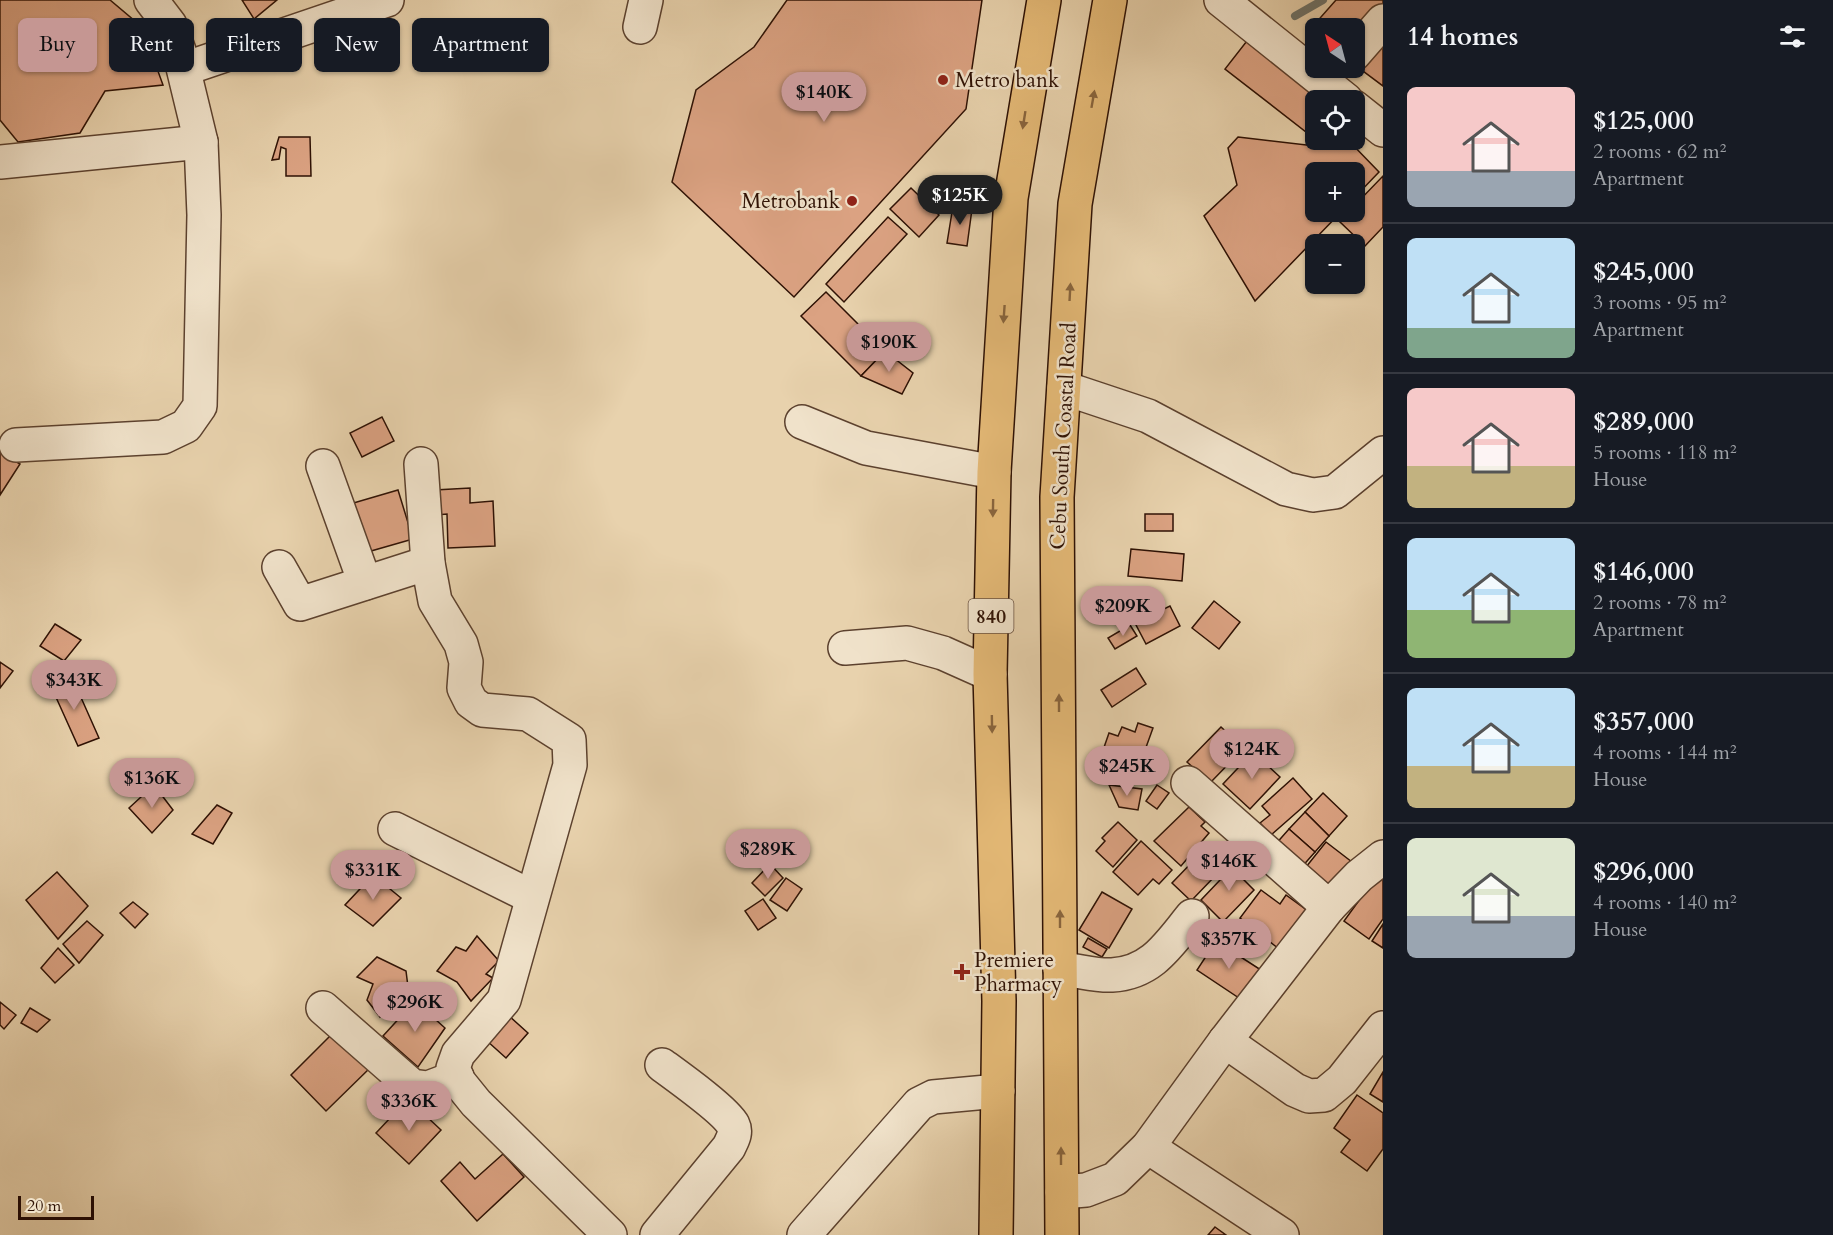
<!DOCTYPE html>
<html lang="en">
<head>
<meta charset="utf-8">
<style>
	body { margin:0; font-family:Cardo,serif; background:#242831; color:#f1f3f6; height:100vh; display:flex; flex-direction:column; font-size:22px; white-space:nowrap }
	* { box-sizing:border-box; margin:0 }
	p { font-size:20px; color:#9ea1a6 }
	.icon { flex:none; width:33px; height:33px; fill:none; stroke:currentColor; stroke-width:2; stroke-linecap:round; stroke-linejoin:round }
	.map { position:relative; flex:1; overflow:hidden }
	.side { display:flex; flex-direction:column; background:#171b24; width:450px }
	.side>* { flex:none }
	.hud { position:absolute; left:18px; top:18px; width:570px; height:54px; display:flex; gap:12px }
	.needle { width:39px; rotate:324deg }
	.tools { position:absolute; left:1305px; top:18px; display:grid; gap:12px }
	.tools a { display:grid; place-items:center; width:60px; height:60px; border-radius:9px; background:#171b24; box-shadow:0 2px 4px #0004; font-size:30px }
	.scale { position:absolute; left:18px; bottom:15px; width:76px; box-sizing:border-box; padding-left:6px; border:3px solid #2e1104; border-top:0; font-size:16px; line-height:21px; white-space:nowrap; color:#2e1104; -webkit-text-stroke:4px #f0e2ca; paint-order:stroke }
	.price { position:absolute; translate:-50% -51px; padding:0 14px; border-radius:21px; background:#c59692; color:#111; font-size:20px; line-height:39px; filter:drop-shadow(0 2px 3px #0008) }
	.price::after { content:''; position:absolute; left:50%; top:36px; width:18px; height:14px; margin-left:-9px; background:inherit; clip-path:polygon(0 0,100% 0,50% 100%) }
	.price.current { background:#222; color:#fff }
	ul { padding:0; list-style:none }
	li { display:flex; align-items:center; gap:18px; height:150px; padding:0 24px }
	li+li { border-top:2px solid #363941 }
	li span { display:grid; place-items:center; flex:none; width:168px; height:120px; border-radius:9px; color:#555 }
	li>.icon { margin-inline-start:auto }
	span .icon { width:72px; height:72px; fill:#fffc; stroke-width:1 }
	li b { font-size:26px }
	h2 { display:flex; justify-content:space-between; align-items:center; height:72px; padding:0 24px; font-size:26px }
	.tag { padding:0 21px; border-radius:9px; background:#171b24; box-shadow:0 2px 4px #0004; font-size:21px; line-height:54px }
	.tag.current { background:#c59692; color:#111 }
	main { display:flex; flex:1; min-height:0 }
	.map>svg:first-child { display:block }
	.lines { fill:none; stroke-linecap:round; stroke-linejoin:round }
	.stream { stroke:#6e746b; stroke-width:8 }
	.building { fill:#dba282; stroke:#2e1104; stroke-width:1.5 }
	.minor-casing { stroke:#5c412e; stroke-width:36 }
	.highway-casing { stroke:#2e1104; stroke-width:36 }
	.minor { stroke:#f0e2ca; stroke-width:33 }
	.highway { stroke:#e4b976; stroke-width:33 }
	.oneway { fill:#89653d }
	.poi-dot { fill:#8f2418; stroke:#f0e2ca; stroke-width:2 }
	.labels { text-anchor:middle; stroke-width:5; stroke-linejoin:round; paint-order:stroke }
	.shield { fill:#f0e2ca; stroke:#68503f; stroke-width:1.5 }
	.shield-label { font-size:20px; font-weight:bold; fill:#2e1104 }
	.poi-label { font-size:21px; fill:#2e1104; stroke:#f0e2ca; text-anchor:start }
	.street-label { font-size:21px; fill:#2e1104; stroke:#f0e2ca }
</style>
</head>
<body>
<main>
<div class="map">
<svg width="1383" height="1235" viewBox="0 0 1383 1235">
	<rect width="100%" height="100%" fill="#e8d2ad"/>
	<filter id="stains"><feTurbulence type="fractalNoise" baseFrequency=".00333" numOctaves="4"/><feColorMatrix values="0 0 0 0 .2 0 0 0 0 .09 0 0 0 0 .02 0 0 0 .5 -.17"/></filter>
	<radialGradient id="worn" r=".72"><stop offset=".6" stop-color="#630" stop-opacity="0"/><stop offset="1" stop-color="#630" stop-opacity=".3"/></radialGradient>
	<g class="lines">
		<path class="stream" d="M 1295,16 L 1323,0"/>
	</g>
	<g class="building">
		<path d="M 0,0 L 110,0 L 142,27 L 163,85 L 105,91 L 80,133 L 18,142 L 0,120 Z"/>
		<path d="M 242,0 L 277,0 L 254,19 Z"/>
		<path d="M 787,0 L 982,0 L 966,109 L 794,297 L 672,182 L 696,90 L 754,47 Z"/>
		<path d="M 1336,0 L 1383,0 L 1383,7 L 1354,28 L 1316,28 L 1313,26 Z"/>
		<path d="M 1250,37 L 1332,100 L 1316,100 L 1315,139 L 1225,69 Z"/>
		<path d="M 1378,43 L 1383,47 L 1383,86 L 1359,68 Z"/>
		<path d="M 279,137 L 310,137 L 311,176 L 286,176 L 286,149 L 281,147 L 279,159 L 272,160 Z"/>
		<path d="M 1238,137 L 1315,146 L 1323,140 L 1348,140 L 1379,172 L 1354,198 L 1354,172 L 1316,172 L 1316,212 L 1341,212 L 1255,301 L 1204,216 L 1237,185 L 1228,148 Z"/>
		<path d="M 1383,176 L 1383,227 L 1365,246 L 1339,221 L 1349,212 L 1354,212 L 1354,206 Z"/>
		<path d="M 911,188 L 939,215 L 919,237 L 890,209 Z"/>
		<path d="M 953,206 L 972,209 L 967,246 L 947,243 Z"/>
		<path d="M 888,217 L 907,234 L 844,302 L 826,284 Z"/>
		<path d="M 826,292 L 885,351 L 861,376 L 801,316 Z"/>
		<path d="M 885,351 L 913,373 L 902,394 L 861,376 Z"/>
		<path d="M 382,417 L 394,441 L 362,457 L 350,433 Z"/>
		<path d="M 0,452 L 20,464 L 0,495 Z"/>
		<path d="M 470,488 L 470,503 L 493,501 L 495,546 L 448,548 L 447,514 L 436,515 L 435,490 Z"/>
		<path d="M 398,490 L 413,539 L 364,553 L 350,504 Z"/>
		<rect x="1145" y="514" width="28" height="17"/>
		<path d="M 1131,549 L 1184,554 L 1182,581 L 1128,576 Z"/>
		<path d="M 1214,601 L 1240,622 L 1219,649 L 1192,628 Z"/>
		<path d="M 1170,606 L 1180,626 L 1146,644 L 1135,623 Z"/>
		<path d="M 55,624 L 81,640 L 64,661 L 40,646 Z"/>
		<path d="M 1130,625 L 1137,636 L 1115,649 L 1108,638 Z"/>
		<path d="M 0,662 L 13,671 L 0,688 Z"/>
		<path d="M 1136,668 L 1146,684 L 1112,707 L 1101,690 Z"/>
		<path d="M 71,675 L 99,738 L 78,746 L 50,684 Z"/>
		<path d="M 1138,723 L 1153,728 L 1136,775 L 1108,765 L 1110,759 L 1101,756 L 1109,733 L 1118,736 L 1122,727 L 1135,732 Z"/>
		<path d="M 1221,727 L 1244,748 L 1210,783 L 1187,762 Z"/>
		<path d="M 1253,752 L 1280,777 L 1250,809 L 1223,784 Z"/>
		<path d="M 1293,778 L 1312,799 L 1271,835 L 1260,823 L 1270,815 L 1262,806 Z"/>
		<path d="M 154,785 L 173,810 L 152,833 L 129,808 Z"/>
		<path d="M 1109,785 L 1142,789 L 1138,810 L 1119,807 Z"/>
		<path d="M 1157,785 L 1169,793 L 1157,809 L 1146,801 Z"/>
		<path d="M 1323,793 L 1347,816 L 1329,836 L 1305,812 Z"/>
		<path d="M 217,805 L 232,813 L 213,844 L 192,834 Z"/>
		<path d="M 1189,807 L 1205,822 L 1201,826 L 1209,833 L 1181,866 L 1154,841 Z"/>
		<path d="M 1305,812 L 1329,836 L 1315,852 L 1289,829 Z"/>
		<path d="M 1118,822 L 1137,840 L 1113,867 L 1096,851 L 1105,841 L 1102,838 Z"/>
		<path d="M 1289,829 L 1315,852 L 1300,869 L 1274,846 Z"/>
		<path d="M 1141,841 L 1172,870 L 1159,884 L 1153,879 L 1138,895 L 1113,872 Z"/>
		<path d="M 1326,842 L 1352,862 L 1329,885 L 1306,876 L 1306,867 Z"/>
		<path d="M 1207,854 L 1220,867 L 1215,874 L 1216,875 L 1191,901 L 1172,883 L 1197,857 L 1201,861 Z"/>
		<path d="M 1240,859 L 1248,866 L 1240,876 L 1254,890 L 1223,922 L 1201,900 Z"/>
		<path d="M 770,864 L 783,878 L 765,896 L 752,883 Z"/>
		<path d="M 57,872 L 88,906 L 58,939 L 26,900 Z"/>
		<path d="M 373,875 L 401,898 L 373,926 L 345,905 Z"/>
		<path d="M 1383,875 L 1383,919 L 1369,939 L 1344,921 L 1371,884 Z"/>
		<path d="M 786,878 L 802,889 L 787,911 L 770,900 Z"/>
		<path d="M 1261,890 L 1280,904 L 1286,895 L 1308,911 L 1279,949 L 1240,918 Z"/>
		<path d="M 1102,892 L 1132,909 L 1109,948 L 1079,930 Z"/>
		<path d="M 763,899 L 776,918 L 758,930 L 745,911 Z"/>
		<path d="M 133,902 L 148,914 L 135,928 L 120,913 Z"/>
		<path d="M 87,921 L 103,935 L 79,963 L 63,944 Z"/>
		<path d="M 1383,924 L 1383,948 L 1372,941 Z"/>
		<path d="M 477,936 L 499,961 L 486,974 L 493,978 L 471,1001 L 457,982 L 437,971 L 456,947 L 466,951 Z"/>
		<path d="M 1088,938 L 1107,949 L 1102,957 L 1083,947 Z"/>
		<path d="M 1216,941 L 1261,970 L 1242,1000 L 1197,970 Z"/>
		<path d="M 58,948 L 74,965 L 55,983 L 41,968 Z"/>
		<path d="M 377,957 L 406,971 L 408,987 L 380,1017 L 367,1000 L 373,984 L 357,977 Z"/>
		<path d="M 415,1001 L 445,1028 L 418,1067 L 383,1036 Z"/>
		<path d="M 0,1002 L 16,1015 L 4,1029 L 0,1025 Z"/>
		<path d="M 30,1008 L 50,1020 L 37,1032 L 21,1023 Z"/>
		<path d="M 508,1015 L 528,1033 L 506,1058 L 486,1040 Z"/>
		<path d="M 337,1029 L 373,1065 L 326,1111 L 291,1075 Z"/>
		<path d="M 1383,1072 L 1383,1102 L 1370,1094 Z"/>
		<path d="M 1357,1095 L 1383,1113 L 1383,1149 L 1367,1171 L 1341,1152 L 1350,1140 L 1334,1128 Z"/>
		<path d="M 408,1099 L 441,1130 L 409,1164 L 376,1133 Z"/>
		<path d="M 503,1154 L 524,1177 L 477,1221 L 441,1181 L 460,1162 L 475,1179 Z"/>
		<path d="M 1215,1227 L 1226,1235 L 1208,1235 Z"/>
	</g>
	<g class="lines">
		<defs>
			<g id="minor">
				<path d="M 1221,0 L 1346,100"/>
				<path d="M 640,27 L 646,0"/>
				<path d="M 1354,54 L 1383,21"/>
				<path d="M 184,69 L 387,0"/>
				<path d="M 1354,107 L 1383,130"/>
				<path d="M 0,162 L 201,142"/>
				<path d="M 1064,388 L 1148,416 L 1286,489 L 1313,495 L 1335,492 L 1383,453"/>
				<path d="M 802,422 L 866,448 L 994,472"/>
				<path d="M 16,445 L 163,437 L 186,426 L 200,406 L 204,215 L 201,142 L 179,51 L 170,25 L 151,0"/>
				<path d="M 421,464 L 428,563 L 435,601 L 461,644 L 466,662 L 464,688 L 471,702 L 482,710 L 528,714 L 569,740 L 570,765 L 504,1000 L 458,1054 L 453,1068 L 459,1082 L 476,1103 L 610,1235"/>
				<path d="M 323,466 L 365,583"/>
				<path d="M 279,567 L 300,604 L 428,563"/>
				<path d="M 845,648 L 907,643 L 943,653 L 990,674"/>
				<path d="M 1188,783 L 1329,907"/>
				<path d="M 395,829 L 532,897"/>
				<path d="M 1060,969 C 1077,970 1095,976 1112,975 C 1152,973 1169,944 1192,916"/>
				<path d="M 323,1008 L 412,1086 L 428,1088 L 457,1077"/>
				<path d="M 1225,1041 L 1295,1090 L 1309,1096 L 1324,1095 L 1342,1080 L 1383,1028"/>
				<path d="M 1148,1147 L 1282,1235"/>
				<path d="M 1062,1192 L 1086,1190 L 1115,1179 L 1148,1147 L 1225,1041 L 1329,907 L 1359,876 L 1383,857"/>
				<path d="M 657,1235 L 729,1147 C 732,1140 737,1133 733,1125 C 726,1111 677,1076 662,1065"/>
				<path d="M 804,1235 L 919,1104 L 933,1097 L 998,1091"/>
			</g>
			<g id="highway">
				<path d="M 996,1235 L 999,1001 L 990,674 L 994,472 L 1011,198 L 1044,0"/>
				<path d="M 1062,1235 L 1057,497 L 1075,204 L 1110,0"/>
			</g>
		</defs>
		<use href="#minor" class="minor-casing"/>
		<use href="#highway" class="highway-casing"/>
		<use href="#minor" class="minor"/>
		<use href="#highway" class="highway"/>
	</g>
	<defs><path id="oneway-solid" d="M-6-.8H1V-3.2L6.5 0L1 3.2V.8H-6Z" transform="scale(1.5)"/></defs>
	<g class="oneway">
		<use href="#oneway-solid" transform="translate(1093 99) rotate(-80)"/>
		<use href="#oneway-solid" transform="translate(1024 120) rotate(99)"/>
		<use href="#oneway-solid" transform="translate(1070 292) rotate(-87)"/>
		<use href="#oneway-solid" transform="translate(1004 314) rotate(94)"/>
		<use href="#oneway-solid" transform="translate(993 508) rotate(91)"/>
		<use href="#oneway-solid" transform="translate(1059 703) rotate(-90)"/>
		<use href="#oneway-solid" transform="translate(992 724) rotate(89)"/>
		<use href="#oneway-solid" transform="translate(1060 919) rotate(-90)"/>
		<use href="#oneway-solid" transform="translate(1061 1156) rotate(-90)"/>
	</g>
	<g class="poi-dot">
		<circle cx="943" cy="80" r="6"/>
		<circle cx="852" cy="201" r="6"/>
		<path d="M959 963h6v6h6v6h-6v6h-6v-6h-6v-6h6z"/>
	</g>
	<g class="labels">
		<rect class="shield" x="968.5" y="599" width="45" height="34" rx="4.5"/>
		<g class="shield-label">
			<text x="991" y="623">840</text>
		</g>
		<g class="poi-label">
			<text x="955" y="87">Metro bank</text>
			<text x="840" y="208" text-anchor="end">Metrobank</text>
			<text x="974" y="967">Premiere<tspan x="974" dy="24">Pharmacy</tspan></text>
		</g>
		<g class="street-label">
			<text transform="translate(1063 436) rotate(-87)" y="7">Cebu South Coastal Road</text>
		</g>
	</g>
	<rect width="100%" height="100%" filter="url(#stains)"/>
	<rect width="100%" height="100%" fill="url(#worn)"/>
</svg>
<div class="tools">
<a><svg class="needle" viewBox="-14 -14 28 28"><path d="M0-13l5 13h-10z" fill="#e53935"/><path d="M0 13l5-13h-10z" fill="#9ea1a6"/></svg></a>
<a><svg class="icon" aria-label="locate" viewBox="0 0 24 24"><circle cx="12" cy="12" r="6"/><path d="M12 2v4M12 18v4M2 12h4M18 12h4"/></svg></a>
<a>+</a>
<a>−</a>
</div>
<div class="scale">20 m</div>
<b class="price" style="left:824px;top:123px">$140K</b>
<b class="price current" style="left:960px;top:226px">$125K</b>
<b class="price" style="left:889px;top:373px">$190K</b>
<b class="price" style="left:1123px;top:637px">$209K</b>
<b class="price" style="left:74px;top:711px">$343K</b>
<b class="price" style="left:1252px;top:780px">$124K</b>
<b class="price" style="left:1127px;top:797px">$245K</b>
<b class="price" style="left:152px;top:809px">$136K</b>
<b class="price" style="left:768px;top:880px">$289K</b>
<b class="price" style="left:1229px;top:892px">$146K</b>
<b class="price" style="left:373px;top:901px">$331K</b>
<b class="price" style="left:1229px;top:970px">$357K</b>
<b class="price" style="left:415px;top:1033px">$296K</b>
<b class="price" style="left:409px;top:1132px">$336K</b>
<div class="hud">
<a class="tag current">Buy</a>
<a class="tag">Rent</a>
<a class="tag">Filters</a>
<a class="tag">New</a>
<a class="tag">Apartment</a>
</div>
</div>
<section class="side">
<h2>14 homes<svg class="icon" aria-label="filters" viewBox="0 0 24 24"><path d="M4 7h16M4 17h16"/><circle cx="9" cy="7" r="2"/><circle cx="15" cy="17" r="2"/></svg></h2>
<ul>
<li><span style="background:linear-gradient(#f6c9c9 70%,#9aa5b1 0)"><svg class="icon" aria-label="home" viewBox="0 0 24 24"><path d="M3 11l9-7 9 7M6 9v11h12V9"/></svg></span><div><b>$125,000</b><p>2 rooms · 62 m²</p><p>Apartment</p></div></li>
<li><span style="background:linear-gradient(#bfe0f5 75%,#7fa58c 0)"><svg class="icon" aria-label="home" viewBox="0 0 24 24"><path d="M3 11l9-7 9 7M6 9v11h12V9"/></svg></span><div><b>$245,000</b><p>3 rooms · 95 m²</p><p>Apartment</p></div></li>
<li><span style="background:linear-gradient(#f6c9c9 65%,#c2b280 0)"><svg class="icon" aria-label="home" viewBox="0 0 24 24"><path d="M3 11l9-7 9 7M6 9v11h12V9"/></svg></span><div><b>$289,000</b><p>5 rooms · 118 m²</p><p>House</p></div></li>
<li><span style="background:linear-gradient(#bfe0f5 60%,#8fb573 0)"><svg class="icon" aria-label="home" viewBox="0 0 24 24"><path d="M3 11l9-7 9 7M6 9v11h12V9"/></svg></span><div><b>$146,000</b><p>2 rooms · 78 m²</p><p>Apartment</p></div></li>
<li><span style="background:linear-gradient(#bfe0f5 65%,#c2b280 0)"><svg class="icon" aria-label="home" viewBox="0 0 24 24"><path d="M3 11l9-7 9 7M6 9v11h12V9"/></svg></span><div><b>$357,000</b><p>4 rooms · 144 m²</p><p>House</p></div></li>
<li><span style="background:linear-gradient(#dfe7d0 65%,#9aa5b1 0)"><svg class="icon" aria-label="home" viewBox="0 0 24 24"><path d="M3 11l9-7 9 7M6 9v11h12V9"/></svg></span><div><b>$296,000</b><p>4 rooms · 140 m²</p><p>House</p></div></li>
</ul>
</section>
</main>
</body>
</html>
